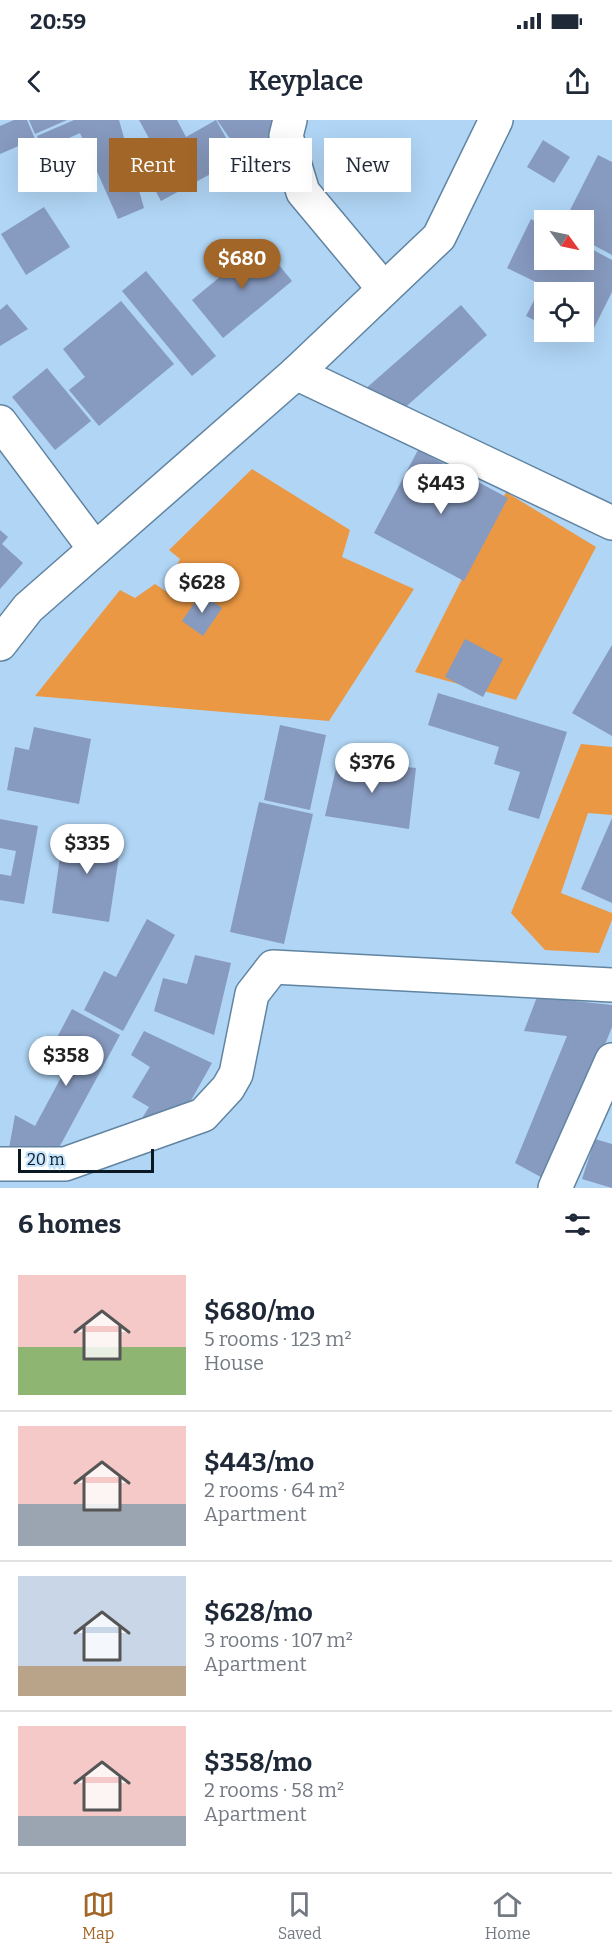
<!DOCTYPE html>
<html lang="en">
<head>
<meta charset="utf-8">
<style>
	body { margin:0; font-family:Bitter,serif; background:#f2f2f3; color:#1f2937; height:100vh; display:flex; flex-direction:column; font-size:22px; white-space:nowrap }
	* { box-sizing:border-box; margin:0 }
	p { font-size:20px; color:#747a83 }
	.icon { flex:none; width:33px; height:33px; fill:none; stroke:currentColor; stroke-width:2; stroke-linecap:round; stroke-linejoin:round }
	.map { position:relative; height:1068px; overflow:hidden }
	.sheet { display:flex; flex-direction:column; background:#fff; flex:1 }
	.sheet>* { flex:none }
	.top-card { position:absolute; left:18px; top:18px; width:576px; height:54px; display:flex; gap:12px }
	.needle { width:39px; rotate:123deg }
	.controls { position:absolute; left:534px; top:90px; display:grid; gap:12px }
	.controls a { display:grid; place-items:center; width:60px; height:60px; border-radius:0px; background:#fff; box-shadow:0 6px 24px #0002; font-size:30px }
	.scale { position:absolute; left:18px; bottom:15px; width:136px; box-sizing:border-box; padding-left:6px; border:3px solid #0a1823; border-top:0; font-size:16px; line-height:21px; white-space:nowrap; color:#0a1823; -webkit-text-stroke:4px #c4e2fb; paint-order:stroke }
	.price { position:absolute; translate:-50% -51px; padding:0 14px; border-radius:21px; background:#fff; color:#222; font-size:20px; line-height:39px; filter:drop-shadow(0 2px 3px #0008) }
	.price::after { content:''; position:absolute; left:50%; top:36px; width:18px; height:14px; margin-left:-9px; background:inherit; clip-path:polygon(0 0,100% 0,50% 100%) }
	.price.on { background:#a26628; color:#fff }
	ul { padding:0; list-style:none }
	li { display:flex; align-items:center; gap:18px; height:150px; padding:0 18px }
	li+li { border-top:2px solid #e0e1e3 }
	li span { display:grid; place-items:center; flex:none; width:168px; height:120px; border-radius:0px; color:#555 }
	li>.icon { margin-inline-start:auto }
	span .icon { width:72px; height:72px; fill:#fffc; stroke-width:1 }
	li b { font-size:26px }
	h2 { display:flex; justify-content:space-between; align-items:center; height:72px; padding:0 18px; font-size:26px }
	.chip { padding:0 21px; border-radius:0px; background:#fff; box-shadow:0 6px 24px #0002; font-size:21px; line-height:54px }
	.chip.on { background:#a26628; color:#fff }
	.status { display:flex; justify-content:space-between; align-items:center; height:42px; padding:0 30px; background:#fff; direction:ltr }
	.status svg { height:16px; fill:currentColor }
	header { display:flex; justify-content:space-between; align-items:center; height:78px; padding:0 18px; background:#fff; font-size:27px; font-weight:600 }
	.tabs { display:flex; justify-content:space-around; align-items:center; height:84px; border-top:2px solid #e0e1e3; background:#fff; font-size:16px; color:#747a83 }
	.tabs a { display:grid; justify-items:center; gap:3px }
	.tabs .on { color:#a26628 }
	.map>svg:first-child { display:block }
	.green { fill:#ea9844 }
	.building { fill:#879abf }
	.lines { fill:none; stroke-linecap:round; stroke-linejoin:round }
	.minor-casing { stroke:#6184a1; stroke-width:36 }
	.minor { stroke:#fff; stroke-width:33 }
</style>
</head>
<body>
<div class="status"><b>20:59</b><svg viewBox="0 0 49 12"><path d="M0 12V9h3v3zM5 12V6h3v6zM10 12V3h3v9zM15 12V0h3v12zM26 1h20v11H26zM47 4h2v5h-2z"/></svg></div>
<header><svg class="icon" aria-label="back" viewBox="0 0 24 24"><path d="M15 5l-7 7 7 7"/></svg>Keyplace<svg class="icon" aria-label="share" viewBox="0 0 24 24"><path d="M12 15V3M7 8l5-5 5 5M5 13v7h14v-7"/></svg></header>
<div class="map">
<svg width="612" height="1068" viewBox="0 0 612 1068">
	<rect width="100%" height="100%" fill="#b0d5f5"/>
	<g class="green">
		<path d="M 252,349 L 350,410 L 342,437 L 414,469 L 329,601 L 35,576 L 120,470 L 135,478 L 155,464 L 167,472 L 182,463 L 174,451 L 180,439 L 169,430 Z"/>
		<path d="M 506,372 L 596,427 L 516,580 L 415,552 Z"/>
		<path d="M 581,624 L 612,627 L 612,695 L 588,693 L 561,773 L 612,793 L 612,800 L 599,833 L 545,830 L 511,793 Z"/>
	</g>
	<g class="building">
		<path d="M 14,0 L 27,0 L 35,19 L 0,34 L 0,6 Z"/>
		<path d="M 29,0 L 67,0 L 35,14 Z"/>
		<path d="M 74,0 L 119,0 L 144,88 L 118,99 L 80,13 L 43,30 L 37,16 Z"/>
		<path d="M 139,0 L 177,0 L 186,17 L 216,0 L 238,39 L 161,81 L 140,42 L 157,33 Z"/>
		<path d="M 217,0 L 287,0 L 262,65 Z"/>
		<path d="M 543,20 L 570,37 L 554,63 L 527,47 Z"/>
		<path d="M 598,35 L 612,42 L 612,135 L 584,120 L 584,100 L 565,100 Z"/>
		<path d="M 44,87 L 70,127 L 26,155 L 1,114 Z"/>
		<path d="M 531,99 L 544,106 L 544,140 L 584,140 L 584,125 L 612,140 L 612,172 L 594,208 L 584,202 L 584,172 L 544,172 L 544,205 L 526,196 L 542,165 L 507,148 Z"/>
		<path d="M 261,123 L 292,161 L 223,218 L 192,180 Z"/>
		<path d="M 146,151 L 216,236 L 192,256 L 122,171 Z"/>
		<path d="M 121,181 L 174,244 L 99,306 L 69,270 L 85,257 L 63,229 Z"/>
		<path d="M 7,184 L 28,209 L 0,226 L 0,190 Z"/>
		<path d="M 461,185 L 487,215 L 401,291 L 363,271 Z"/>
		<path d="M 557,212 L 579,212 L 575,221 Z"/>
		<path d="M 47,248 L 91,301 L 55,330 L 12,277 Z"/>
		<path d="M 418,330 L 508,378 L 464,461 L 374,413 Z"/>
		<path d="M 0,410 L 8,417 L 2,424 L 23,443 L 0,469 Z"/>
		<path d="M 201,473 L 222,488 L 203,516 L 182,501 Z"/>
		<path d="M 465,519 L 503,539 L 483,577 L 445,557 Z"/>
		<path d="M 612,525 L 612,616 L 572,593 Z"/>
		<path d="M 438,573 L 567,612 L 539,699 L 508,690 L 520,652 L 494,644 L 499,627 L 428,605 Z"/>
		<path d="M 280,605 L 326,615 L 310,690 L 264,680 Z"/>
		<path d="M 34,607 L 91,619 L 79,684 L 7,670 L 15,627 L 29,630 Z"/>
		<path d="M 338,640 L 416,648 L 409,709 L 325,696 Z"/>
		<path d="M 259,682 L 313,694 L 284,824 L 230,812 Z"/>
		<path d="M 612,698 L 612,783 L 581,769 Z"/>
		<path d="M 0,699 L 38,706 L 24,784 L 0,780 L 0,754 L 11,756 L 16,731 L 0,728 Z"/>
		<path d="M 64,708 L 122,716 L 109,802 L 52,793 Z"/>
		<path d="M 147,799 L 175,815 L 123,911 L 84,890 L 104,851 L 116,857 Z"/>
		<path d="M 195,835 L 231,843 L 214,915 L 154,891 L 163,858 L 187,864 Z"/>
		<path d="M 537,877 L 612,885 L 612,907 L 550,1062 L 515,1043 L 567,916 L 524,911 Z"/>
		<path d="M 72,889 L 120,915 L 54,1037 L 8,1034 L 15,995 L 35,1006 L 72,937 L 52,927 Z"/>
		<path d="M 144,911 L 212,943 L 189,984 L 136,1008 L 149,987 L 132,977 L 150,947 L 131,935 Z"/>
		<path d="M 595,1019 L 612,1024 L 612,1068 L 582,1059 Z"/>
	</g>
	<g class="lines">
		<defs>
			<g id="minor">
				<path d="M 290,0 L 286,16 L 303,72 L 384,169"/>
				<path d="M 296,253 L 612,403"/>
				<path d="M 0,302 L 95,429"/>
				<path d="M 0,524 L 28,488 L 296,253 L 439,117 L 496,0"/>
				<path d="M 0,1044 L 65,1044 L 203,995 L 228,968 L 236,954 L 252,874 L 273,847 L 612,865"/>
				<path d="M 555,1068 L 612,940"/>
			</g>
		</defs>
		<use href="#minor" class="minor-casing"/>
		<use href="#minor" class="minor"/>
	</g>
</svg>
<div class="controls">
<a><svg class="needle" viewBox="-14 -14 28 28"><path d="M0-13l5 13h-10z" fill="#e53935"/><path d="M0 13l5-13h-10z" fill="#747a83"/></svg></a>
<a><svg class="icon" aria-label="locate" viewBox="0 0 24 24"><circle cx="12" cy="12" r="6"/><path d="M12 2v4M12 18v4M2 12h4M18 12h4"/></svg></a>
</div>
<div class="scale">20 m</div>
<b class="price on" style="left:242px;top:170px">$680</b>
<b class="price" style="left:441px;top:395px">$443</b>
<b class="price" style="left:202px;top:494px">$628</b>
<b class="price" style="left:372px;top:674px">$376</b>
<b class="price" style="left:87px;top:755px">$335</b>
<b class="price" style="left:66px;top:967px">$358</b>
<div class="top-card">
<a class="chip">Buy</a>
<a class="chip on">Rent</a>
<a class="chip">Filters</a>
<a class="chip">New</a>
</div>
</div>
<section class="sheet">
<h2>6 homes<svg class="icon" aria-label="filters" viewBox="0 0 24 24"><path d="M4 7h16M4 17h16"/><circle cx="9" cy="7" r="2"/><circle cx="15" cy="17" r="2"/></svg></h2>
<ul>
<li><span style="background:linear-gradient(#f6c9c9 60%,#8fb573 0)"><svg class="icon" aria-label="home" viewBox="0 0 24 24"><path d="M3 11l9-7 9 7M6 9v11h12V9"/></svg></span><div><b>$680/mo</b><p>5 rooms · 123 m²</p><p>House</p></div></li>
<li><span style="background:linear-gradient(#f6c9c9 65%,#9aa5b1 0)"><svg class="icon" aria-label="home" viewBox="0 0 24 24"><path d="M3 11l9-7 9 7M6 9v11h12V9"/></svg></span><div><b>$443/mo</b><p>2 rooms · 64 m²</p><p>Apartment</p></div></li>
<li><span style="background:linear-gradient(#c9d6e8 75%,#b9a48a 0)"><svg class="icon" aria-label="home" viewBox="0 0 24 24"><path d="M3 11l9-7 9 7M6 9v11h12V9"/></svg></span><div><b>$628/mo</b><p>3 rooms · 107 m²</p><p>Apartment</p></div></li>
<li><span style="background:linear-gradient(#f6c9c9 75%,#9aa5b1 0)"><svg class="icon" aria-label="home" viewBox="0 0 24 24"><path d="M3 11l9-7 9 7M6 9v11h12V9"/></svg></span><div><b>$358/mo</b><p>2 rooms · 58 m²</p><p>Apartment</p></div></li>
</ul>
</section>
<nav class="tabs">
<a class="on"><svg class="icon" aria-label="map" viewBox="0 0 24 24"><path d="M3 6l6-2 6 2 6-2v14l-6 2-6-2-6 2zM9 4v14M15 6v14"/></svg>Map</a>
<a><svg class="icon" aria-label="saved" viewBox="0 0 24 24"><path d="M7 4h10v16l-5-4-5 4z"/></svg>Saved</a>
<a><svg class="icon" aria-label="home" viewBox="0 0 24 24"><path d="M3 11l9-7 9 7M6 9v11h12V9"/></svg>Home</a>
</nav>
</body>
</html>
